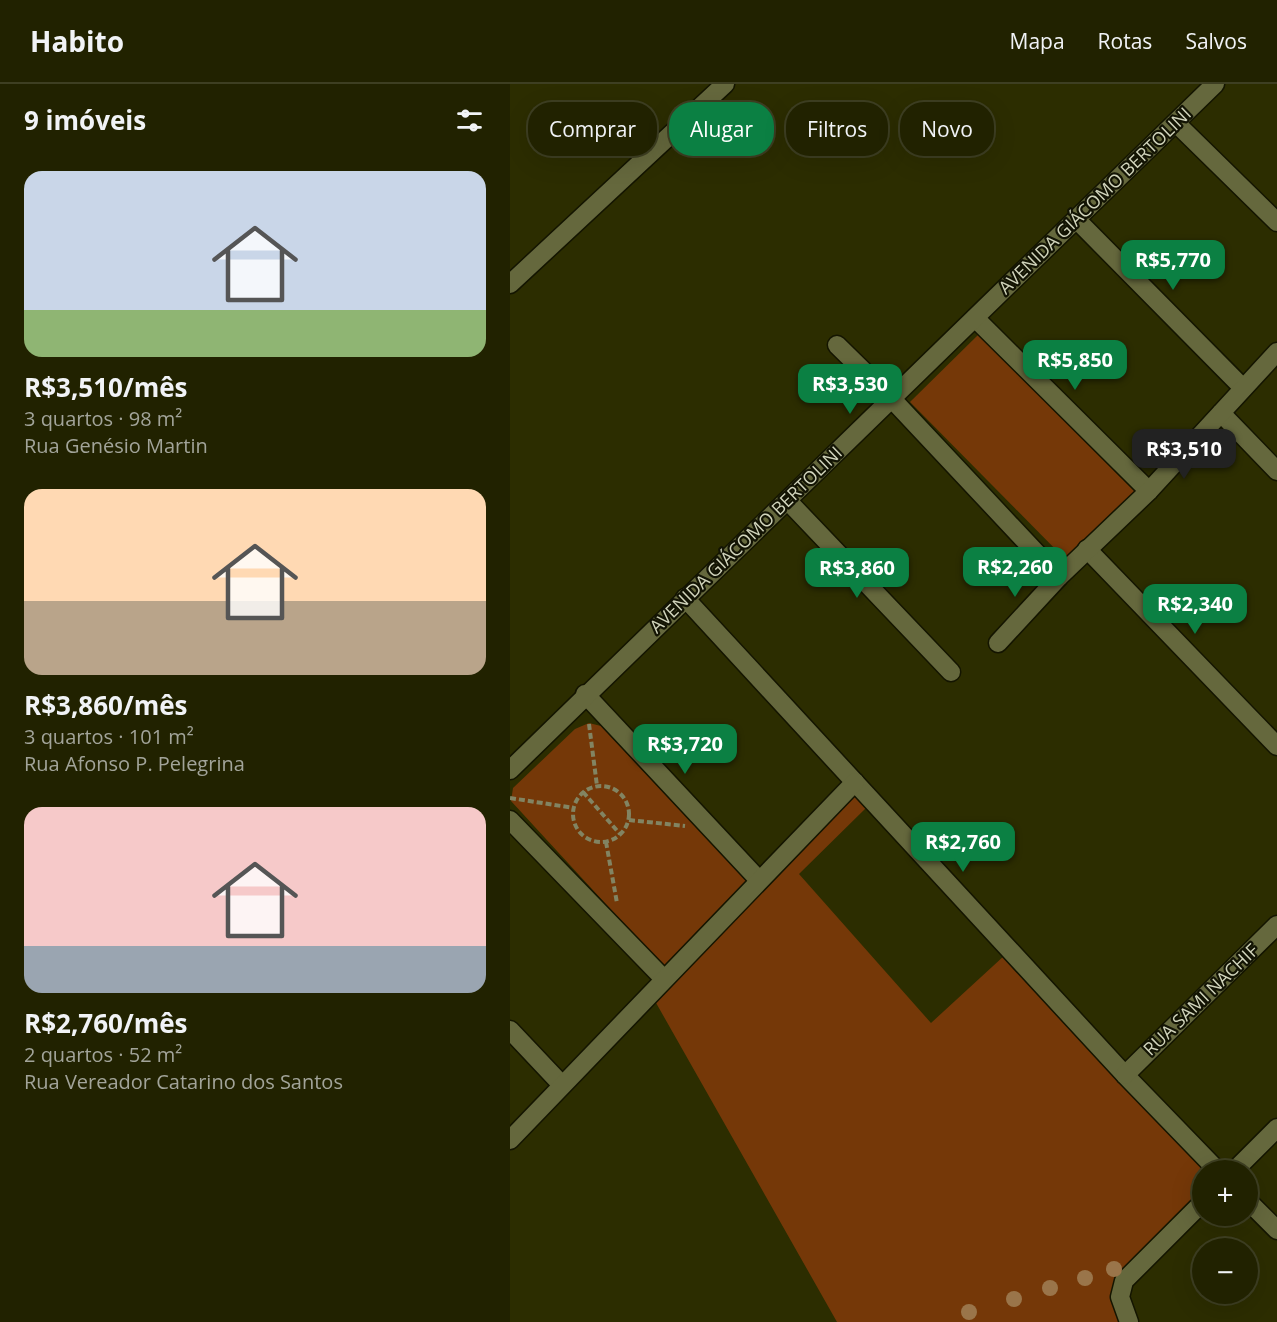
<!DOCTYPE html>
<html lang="pt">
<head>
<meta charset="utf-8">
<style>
	body { margin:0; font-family:"Open Sans",sans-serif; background:#292a0a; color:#f1f3f6; height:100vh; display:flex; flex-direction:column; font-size:22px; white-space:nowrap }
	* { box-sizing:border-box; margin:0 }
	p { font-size:20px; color:#a2a499 }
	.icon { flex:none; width:33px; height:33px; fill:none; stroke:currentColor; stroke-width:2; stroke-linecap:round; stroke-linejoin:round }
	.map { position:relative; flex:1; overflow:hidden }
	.panel { display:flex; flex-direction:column; background:#212200; width:510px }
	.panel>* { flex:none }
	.hud { position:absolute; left:18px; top:18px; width:570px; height:54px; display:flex; gap:12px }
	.fabs { position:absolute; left:682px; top:1076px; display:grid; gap:12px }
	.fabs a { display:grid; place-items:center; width:66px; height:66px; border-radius:50%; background:#212200; box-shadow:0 6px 24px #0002,0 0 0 2px #3e3f22; font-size:30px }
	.price { position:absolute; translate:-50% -51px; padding:0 14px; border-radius:12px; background:#0b8043; color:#fff; font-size:20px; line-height:39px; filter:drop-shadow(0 2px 3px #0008) }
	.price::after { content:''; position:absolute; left:50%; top:36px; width:18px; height:14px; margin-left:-9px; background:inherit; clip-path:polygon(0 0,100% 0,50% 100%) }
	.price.selected { background:#222; color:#fff }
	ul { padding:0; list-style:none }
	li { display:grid; align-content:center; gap:12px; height:318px; padding:0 24px }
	li span { display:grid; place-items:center; height:186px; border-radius:18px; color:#555 }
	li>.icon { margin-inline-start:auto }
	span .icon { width:108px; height:108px; fill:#fffc; stroke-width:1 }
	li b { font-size:26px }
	h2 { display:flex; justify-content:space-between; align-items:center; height:72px; padding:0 24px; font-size:26px }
	.pill { padding:0 21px; border-radius:24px; background:#212200; box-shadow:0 6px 24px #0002,0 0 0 2px #3e3f22; font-size:21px; line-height:54px }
	.pill.selected { background:#0b8043; color:#fff }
	header { display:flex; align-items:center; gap:36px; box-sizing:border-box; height:84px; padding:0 30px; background:#212200; border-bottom:2px solid #3e3f22 }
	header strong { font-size:28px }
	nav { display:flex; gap:33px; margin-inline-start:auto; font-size:21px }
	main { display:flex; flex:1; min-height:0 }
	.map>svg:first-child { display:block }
	.green { fill:#753808 }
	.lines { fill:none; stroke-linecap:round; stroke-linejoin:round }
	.minor-casing { stroke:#141500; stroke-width:21 }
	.path { stroke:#828462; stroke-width:4; stroke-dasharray:6 3; stroke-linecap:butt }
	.minor { stroke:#65683d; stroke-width:18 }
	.tree { fill:#9a754a }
	.labels { text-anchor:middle; stroke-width:4.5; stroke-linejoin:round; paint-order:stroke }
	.street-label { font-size:18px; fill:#d1d4bc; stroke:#131404 }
</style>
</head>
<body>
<header>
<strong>Habito</strong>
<nav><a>Mapa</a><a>Rotas</a><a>Salvos</a></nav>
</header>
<main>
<section class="panel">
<h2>9 imóveis<svg class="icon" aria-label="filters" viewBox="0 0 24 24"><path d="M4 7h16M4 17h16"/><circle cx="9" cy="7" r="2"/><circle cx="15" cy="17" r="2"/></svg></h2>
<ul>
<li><span style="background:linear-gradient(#c9d6e8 75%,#8fb573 0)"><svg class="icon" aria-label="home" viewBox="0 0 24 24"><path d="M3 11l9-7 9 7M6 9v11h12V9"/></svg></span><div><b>R$3,510/mês</b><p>3 quartos · 98 m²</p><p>Rua Genésio Martin</p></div></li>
<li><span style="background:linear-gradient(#ffd9b3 60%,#b9a48a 0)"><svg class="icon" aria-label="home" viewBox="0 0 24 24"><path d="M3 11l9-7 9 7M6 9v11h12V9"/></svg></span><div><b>R$3,860/mês</b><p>3 quartos · 101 m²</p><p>Rua Afonso P. Pelegrina</p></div></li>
<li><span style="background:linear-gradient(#f6c9c9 75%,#9aa5b1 0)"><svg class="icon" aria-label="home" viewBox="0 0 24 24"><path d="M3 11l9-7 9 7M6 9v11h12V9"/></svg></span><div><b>R$2,760/mês</b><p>2 quartos · 52 m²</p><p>Rua Vereador Catarino dos Santos</p></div></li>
</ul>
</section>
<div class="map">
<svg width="767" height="1238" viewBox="0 0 767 1238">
	<rect width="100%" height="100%" fill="#2c2d00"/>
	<g class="green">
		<path d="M 469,250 L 626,409 L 557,477 L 400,318 Z"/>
		<path d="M 79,639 L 91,642 L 236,796 L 336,699 L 356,724 L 289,790 L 421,939 L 495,871 L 695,1086 L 693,1111 L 607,1200 L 614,1238 L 327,1238 L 141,910 L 150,879 L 1,717 L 3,704 L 65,645 Z"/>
	</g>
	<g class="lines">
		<defs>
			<g id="minor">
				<path d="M 666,39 L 767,138"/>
				<path d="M 566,135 L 733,304"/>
				<path d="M 0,200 L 215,0"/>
				<path d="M 465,234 L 639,407"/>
				<path d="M 327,261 L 382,315 L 549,493"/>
				<path d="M 711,329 L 767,387"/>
				<path d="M 278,417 L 441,588"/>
				<path d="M 577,465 L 767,662"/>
				<path d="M 175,514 L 615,991 L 707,1086"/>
				<path d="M 488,559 L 549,493 L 639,407 L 767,268"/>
				<path d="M 75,610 L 249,796"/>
				<path d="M 0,686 L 705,0"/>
				<path d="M 0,736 L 154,895"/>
				<path d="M 0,946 L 52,1001"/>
				<path d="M 615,991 L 767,841"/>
				<path d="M 0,1056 L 345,698"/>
				<path d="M 725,1086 L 767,1044"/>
				<path d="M 738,1117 L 767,1146"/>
				<path d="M 619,1238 L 610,1213 L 614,1197 L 693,1118"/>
			</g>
		</defs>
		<use href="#minor" class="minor-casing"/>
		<g class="path">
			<path d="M 79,640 L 87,702"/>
			<circle cx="91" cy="730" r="28"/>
			<path d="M 73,708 L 110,750"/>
			<path d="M 0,714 L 64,724"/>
			<path d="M 119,736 L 175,742"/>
			<path d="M 96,758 L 107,819"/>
		</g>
		<use href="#minor" class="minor"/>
	</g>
	<g class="tree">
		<circle cx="604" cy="1185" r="8"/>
		<circle cx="575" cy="1194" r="8"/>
		<circle cx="540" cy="1204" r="8"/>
		<circle cx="504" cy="1215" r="8"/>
		<circle cx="459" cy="1228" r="8"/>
	</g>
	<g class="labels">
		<g class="street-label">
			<text transform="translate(585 117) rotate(-44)" y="6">AVENIDA GIÁCOMO BERTOLINI</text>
			<text transform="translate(236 456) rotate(-44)" y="6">AVENIDA GIÁCOMO BERTOLINI</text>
			<text transform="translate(691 916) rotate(-44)" y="6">RUA SAMI NACHIF</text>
		</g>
	</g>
</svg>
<div class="fabs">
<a>+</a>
<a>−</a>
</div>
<b class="price" style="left:663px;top:207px">R$5,770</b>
<b class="price" style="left:565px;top:307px">R$5,850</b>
<b class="price" style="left:340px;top:331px">R$3,530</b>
<b class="price selected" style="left:674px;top:396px">R$3,510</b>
<b class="price" style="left:505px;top:514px">R$2,260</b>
<b class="price" style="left:347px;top:515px">R$3,860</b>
<b class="price" style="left:685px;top:551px">R$2,340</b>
<b class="price" style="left:175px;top:691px">R$3,720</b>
<b class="price" style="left:453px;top:789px">R$2,760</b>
<div class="hud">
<a class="pill">Comprar</a>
<a class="pill selected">Alugar</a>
<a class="pill">Filtros</a>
<a class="pill">Novo</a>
</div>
</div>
</main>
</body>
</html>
